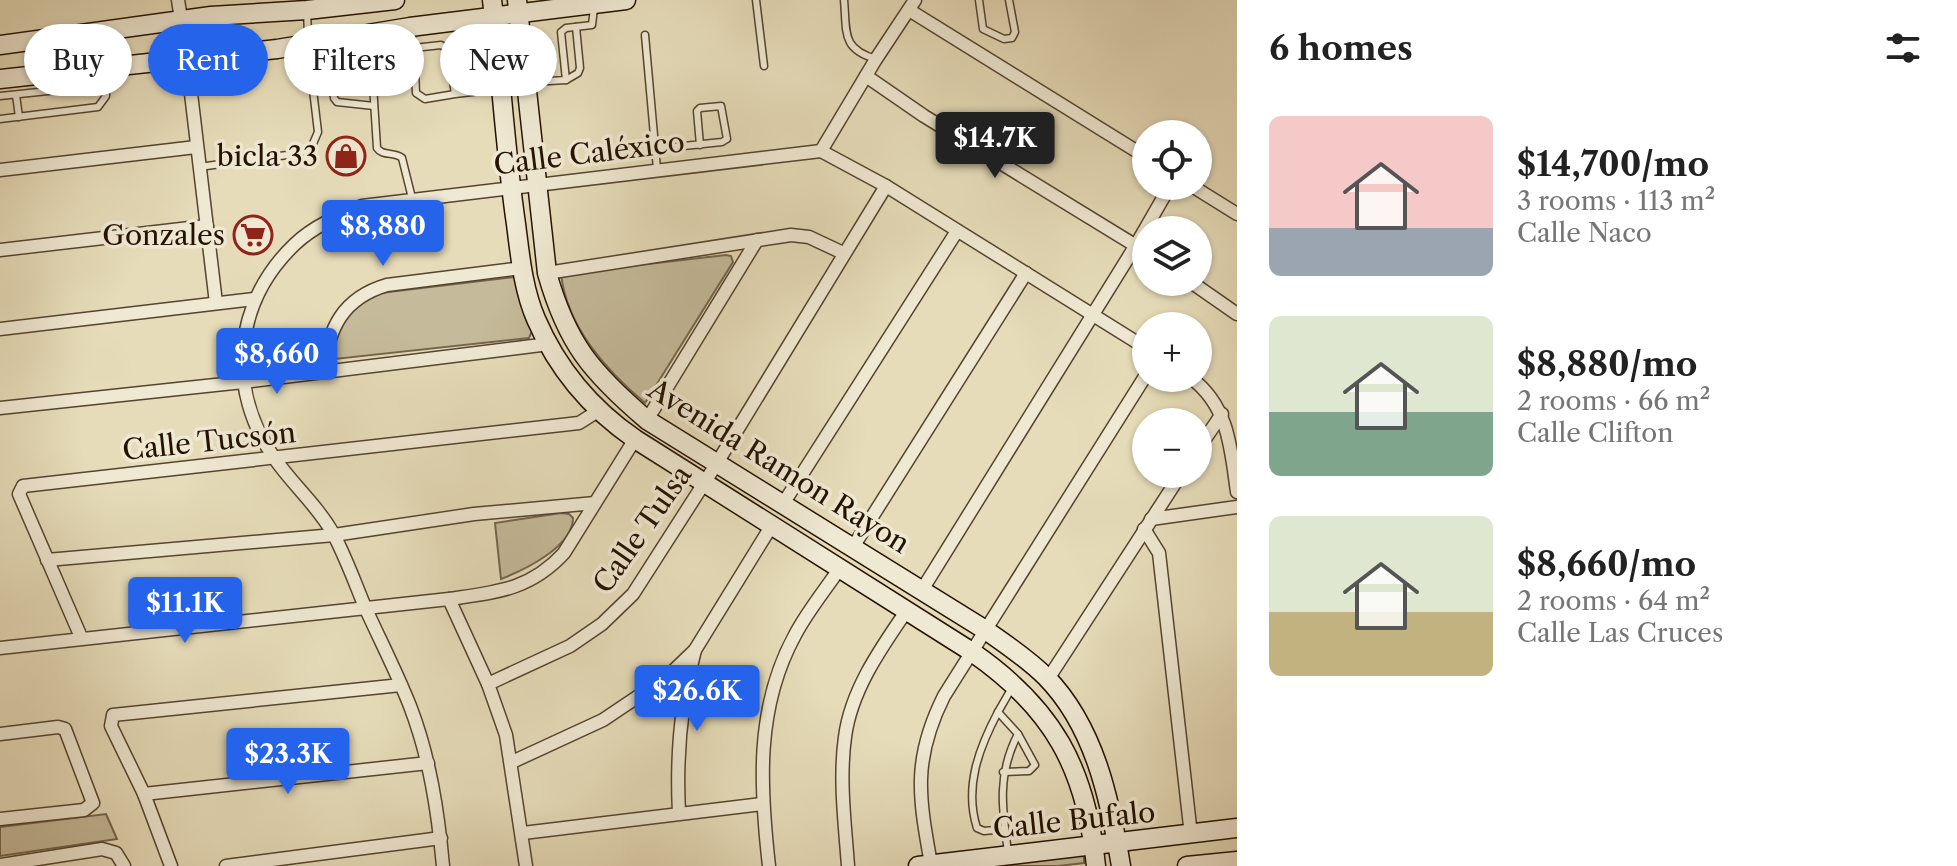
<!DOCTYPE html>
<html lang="en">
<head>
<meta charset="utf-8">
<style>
	body { margin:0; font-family:"Libre Caslon Text",serif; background:#f6f6f6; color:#222; height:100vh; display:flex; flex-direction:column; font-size:30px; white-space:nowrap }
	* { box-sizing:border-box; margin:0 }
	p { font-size:26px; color:#767676 }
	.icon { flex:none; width:44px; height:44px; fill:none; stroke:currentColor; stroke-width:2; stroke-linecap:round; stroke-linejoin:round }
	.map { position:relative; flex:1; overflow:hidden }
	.sheet { display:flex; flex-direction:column; background:#fff; width:720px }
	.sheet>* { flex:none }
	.guide { position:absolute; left:24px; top:24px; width:760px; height:72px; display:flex; gap:16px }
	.buttons { position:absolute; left:1132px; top:120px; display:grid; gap:16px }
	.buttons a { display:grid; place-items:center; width:80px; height:80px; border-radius:50%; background:#fff; box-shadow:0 2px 6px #0004; font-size:40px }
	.price { position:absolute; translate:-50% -68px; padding:0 18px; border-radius:8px; background:#2563eb; color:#fff; font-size:26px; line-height:52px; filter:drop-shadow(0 2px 4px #0008) }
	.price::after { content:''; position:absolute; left:50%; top:48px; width:24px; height:18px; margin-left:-12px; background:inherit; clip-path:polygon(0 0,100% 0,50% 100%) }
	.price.current { background:#222; color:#fff }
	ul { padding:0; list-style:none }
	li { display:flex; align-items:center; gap:24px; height:200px; padding:0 32px }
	li span { display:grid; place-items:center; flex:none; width:224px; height:160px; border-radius:12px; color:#555 }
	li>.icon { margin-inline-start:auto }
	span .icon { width:96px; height:96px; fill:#fffc; stroke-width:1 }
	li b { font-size:34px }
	h2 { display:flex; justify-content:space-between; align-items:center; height:96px; padding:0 32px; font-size:34px }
	.chip { padding:0 28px; border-radius:36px; background:#fff; box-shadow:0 2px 6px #0004; font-size:28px; line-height:72px }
	.chip.current { background:#2563eb; color:#fff }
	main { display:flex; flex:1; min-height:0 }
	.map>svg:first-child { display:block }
	.green { fill:#c5ba9a; stroke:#74664e; stroke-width:2 }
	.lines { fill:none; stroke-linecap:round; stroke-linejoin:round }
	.service-casing { stroke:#54442f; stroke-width:9 }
	.minor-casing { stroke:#54442f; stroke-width:15 }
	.secondary-casing { stroke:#241201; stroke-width:21 }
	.service { stroke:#efe8d2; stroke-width:6 }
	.minor { stroke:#efe8d2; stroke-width:12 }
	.secondary { stroke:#efe8d2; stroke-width:18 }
	.labels { text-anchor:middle; stroke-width:7; stroke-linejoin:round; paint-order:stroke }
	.street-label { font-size:28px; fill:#241201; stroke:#efe8d2 }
	.poi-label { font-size:28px; fill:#241201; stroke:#efe8d2; text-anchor:end }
</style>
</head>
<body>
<main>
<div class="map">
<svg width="1237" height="866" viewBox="0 0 1237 866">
	<rect width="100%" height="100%" fill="#e6dcb9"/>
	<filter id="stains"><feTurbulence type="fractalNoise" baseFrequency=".0025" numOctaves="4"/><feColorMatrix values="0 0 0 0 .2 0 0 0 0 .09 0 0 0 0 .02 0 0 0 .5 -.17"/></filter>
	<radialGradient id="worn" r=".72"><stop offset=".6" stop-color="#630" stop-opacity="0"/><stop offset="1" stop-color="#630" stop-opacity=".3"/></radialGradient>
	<g class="green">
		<path d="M 726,255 L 731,256 L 733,262 L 645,403 C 606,370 567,327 561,274 Z"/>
		<path d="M 515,277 L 525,317 L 532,331 L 529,338 L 335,359 C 329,328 353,305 380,293 Z"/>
		<path d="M 561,513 L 569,514 L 573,518 C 573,547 524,570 501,579 L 495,523 Z"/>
		<path d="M 106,814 L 117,839 L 0,856 L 0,827 Z"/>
		<path d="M 1084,855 L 1084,863 L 1058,866 L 987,866 Z"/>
	</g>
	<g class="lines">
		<defs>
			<g id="service">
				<path d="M 756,0 L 764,66"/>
				<path d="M 844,0 C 847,32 841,49 876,59"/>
				<path d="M 979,0 L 983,29 L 1004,39 L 1012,38 L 1015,32 L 1009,0"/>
				<path d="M 645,35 L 657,169"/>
				<path d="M 371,53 L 377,148 C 383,157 394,151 402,158 L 412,198"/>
				<path d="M 329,59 L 414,48 L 410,29"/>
				<path d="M 313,80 L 331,80 L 328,42"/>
				<path d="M 331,80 L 334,98 L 337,102 L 374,106"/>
				<path d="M 566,80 L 578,73 L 580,68 L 576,27"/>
				<path d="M 219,86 L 225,79 L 249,78"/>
				<path d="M 455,94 L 425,99 L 416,93 L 414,48 L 441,45 L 448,49 L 455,94 L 481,91 L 501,84 L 566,80 L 561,32 L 566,28 L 592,25 L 594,8"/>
				<path d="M 16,95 L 19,117"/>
				<path d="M 0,96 L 106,85"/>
				<path d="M 0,119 L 98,107 L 106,96 L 106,69"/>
				<path d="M 655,149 L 722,142 L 727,139 L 721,106 L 700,108 L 697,111 L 700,145"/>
				<path d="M 199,167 L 287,155 L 308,150 L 312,146 L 318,132 L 309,56 L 307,12"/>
				<path d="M 998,712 C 979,748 964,787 977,828 L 984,831 L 1005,829"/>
				<path d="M 1003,772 L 1029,771 L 1035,765 L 1018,734"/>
				<path d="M 1008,852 C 1002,809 997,774 1018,734 L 998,712 L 1013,686"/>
			</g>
			<g id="minor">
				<path d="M 178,0 L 181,19"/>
				<path d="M 909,10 L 1146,157"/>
				<path d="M 187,60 L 216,303"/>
				<path d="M 866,76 L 924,116 L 1146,252"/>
				<path d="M 821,151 L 876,59 L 915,0"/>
				<path d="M 0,170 L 196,147"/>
				<path d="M 1192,186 L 1237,214"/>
				<path d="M 0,250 L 207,226"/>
				<path d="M 547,273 L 791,235 L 809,237 L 843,253"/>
				<path d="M 1191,282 L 1237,314"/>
				<path d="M 0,329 L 254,299"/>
				<path d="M 324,371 C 328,328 343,298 387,285 L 522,268"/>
				<path d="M 1191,378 C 1229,406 1231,450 1237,492"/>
				<path d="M 0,408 L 243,382 L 549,344"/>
				<path d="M 647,420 L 757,240"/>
				<path d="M 1198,449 L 1222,414"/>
				<path d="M 783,504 L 957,231"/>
				<path d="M 1151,519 L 1237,507"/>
				<path d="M 1144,529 L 1159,553 L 1191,835"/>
				<path d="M 853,547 L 1026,273"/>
				<path d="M 47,560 L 334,535 L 474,514 L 595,503"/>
				<path d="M 922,590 L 1136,245 L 1170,186"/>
				<path d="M 449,599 L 488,684 L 506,735 L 526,866"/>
				<path d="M 81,637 L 19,494 L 23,486 L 579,423 L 598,411"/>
				<path d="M 0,648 L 449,599 C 497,592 530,590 564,553 L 635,439"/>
				<path d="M 1048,679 L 1181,474"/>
				<path d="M 488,684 L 570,646 L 602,624 L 633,594 L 717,463 L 886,186"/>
				<path d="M 0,734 L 58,727 L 65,729 L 93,803 L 84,810 L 0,819"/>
				<path d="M 512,762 L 603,720 L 667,677 L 695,650 L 772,525"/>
				<path d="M 144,794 L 428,763"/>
				<path d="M 679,813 C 676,756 680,705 695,650"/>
				<path d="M 523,833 L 762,804"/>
				<path d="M 931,864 C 919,797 912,760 944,696 L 1146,375"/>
				<path d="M 0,865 L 102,849 L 116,853 L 124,866"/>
				<path d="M 171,866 L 144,794 L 111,726 L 113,715 L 401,685"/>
				<path d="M 226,866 L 441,838"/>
				<path d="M 443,866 C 438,812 430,758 410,706 C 397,673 380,640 365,607 C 355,583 346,558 334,535 C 318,506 293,485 275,459 C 226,390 233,303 295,244 C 314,226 338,216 362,206 L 821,151 L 886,186 L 1146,348"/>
				<path d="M 769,866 C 760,787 755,708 795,635 C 807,612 825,590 840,568"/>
				<path d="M 848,866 C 845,824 839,779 845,737 C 851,690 881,648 907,610"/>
			</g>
			<g id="secondary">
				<path d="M 492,0 C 501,74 505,149 516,224 C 520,255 523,289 536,319 C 557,368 590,408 635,439 L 972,652 C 1053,708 1086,768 1096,866"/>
				<path d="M 517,0 L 547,273 C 567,344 592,373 647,420 L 987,631 C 1007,645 1028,659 1046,677 C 1095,727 1110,800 1121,866"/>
				<path d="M 0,45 L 211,16 L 307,10 L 395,0"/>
				<path d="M 0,79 L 277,49 L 410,27 L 626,0"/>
				<path d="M 918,866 L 1237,828"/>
				<path d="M 1187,866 L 1237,861"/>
			</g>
		</defs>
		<use href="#service" class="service-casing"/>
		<use href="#minor" class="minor-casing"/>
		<use href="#secondary" class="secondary-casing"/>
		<use href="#service" class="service"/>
		<use href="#minor" class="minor"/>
		<use href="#secondary" class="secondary"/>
	</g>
	<defs>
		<symbol id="shop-ring" viewBox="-11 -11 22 22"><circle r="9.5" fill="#efe8d2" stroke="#8f2418" stroke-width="1.5"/><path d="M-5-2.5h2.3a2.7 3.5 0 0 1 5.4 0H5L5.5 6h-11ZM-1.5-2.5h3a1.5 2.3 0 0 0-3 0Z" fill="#8f2418"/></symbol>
		<symbol id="supermarket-ring" viewBox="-11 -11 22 22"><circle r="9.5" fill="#efe8d2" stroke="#8f2418" stroke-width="1.5"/><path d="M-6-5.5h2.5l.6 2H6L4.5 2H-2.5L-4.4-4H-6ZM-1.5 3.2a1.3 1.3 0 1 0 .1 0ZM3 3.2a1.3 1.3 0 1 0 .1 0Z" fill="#8f2418"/></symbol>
	</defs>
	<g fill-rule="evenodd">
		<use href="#shop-ring" x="324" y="134" width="44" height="44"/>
		<use href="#supermarket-ring" x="231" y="213" width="44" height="44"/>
	</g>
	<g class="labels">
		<g class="street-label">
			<text transform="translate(589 153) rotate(-7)" y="10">Calle Caléxico</text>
			<text transform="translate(209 441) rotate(-6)" y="10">Calle Tucsón</text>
			<text transform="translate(779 466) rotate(32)" y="10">Avenida Ramon Rayon</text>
			<text transform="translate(642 529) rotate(-55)" y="10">Calle Tulsa</text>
			<text transform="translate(1074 820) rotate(-6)" y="10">Calle Bufalo</text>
		</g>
		<g class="poi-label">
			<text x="318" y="166">bicla 33</text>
			<text x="225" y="245">Gonzales</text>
		</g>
	</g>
	<rect width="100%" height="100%" filter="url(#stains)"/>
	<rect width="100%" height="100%" fill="url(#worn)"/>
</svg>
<div class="buttons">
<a><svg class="icon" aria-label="locate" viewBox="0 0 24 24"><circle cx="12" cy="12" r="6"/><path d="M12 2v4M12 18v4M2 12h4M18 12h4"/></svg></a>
<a><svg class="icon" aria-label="layers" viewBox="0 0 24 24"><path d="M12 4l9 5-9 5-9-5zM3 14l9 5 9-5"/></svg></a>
<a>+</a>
<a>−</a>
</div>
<b class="price current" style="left:995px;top:180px">$14.7K</b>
<b class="price" style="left:383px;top:268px">$8,880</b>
<b class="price" style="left:277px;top:396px">$8,660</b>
<b class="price" style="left:185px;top:645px">$11.1K</b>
<b class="price" style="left:697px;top:733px">$26.6K</b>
<b class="price" style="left:288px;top:796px">$23.3K</b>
<div class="guide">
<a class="chip">Buy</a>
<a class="chip current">Rent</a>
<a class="chip">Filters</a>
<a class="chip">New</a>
</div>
</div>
<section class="sheet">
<h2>6 homes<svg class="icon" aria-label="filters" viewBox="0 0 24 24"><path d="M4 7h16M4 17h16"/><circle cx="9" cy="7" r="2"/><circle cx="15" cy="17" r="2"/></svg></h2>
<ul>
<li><span style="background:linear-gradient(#f6c9c9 70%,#9aa5b1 0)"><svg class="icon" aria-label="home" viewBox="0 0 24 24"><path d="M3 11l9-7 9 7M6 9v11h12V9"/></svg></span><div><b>$14,700/mo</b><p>3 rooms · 113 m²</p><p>Calle Naco</p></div></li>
<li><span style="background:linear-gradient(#dfe7d0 60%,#7fa58c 0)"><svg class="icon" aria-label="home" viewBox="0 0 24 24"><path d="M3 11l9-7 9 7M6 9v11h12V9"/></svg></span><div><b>$8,880/mo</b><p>2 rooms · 66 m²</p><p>Calle Clifton</p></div></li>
<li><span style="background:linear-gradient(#dfe7d0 60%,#c2b280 0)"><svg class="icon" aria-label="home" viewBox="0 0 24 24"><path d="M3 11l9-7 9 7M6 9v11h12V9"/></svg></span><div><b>$8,660/mo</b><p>2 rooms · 64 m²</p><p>Calle Las Cruces</p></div></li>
</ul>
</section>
</main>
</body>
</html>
